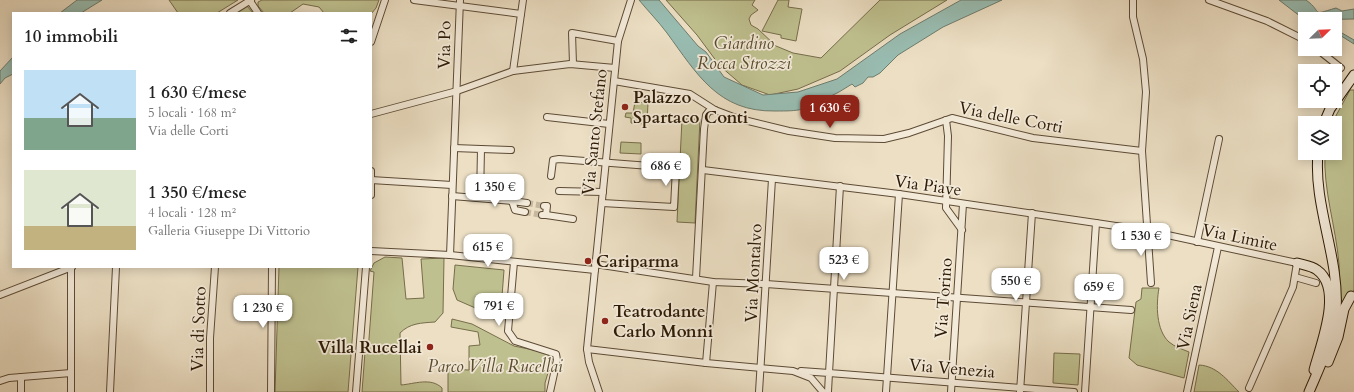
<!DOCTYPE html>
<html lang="it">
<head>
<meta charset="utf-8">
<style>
	body { margin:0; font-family:Cardo,serif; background:#f6f6f6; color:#222; height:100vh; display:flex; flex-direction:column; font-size:15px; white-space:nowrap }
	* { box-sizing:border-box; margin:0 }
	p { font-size:13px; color:#767676 }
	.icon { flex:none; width:22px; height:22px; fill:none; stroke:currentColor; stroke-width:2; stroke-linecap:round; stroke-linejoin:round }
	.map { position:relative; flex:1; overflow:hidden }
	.drawer { position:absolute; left:12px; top:12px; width:360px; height:256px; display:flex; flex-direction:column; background:#fff; border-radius:0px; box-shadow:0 2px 10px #0003 }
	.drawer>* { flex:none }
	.needle { width:26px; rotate:67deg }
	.fabs { position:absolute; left:1298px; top:12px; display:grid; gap:8px }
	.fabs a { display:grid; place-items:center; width:44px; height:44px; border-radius:0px; background:#fff; box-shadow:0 2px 10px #0003; font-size:20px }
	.price { position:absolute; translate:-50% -34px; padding:0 9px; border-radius:8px; background:#fff; color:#222; font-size:13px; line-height:26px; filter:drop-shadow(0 1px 2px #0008) }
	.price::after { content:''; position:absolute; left:50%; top:24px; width:12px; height:9px; margin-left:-6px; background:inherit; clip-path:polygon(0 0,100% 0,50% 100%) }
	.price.selected { background:#8f2418; color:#fff }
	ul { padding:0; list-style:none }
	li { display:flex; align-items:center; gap:12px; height:100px; padding:0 12px }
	li span { display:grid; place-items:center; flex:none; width:112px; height:80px; border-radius:0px; color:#555 }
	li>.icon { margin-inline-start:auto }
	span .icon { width:48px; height:48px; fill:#fffc; stroke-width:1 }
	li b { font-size:17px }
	h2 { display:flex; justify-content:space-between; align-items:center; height:48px; padding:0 12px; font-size:17px }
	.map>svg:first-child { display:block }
	.green { fill:#bfc08f; stroke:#766d4a }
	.water { fill:#99bdb2; stroke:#6e7c6d }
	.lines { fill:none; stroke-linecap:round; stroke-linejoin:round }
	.minor-tunnel { stroke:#c6b89e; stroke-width:6; stroke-dasharray:6 3; stroke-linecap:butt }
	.minor-casing { stroke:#5d4b35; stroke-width:8 }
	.secondary-casing { stroke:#2d1a05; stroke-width:11 }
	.minor { stroke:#f3ead9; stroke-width:6 }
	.secondary { stroke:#f3ead9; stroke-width:9 }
	.poi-dot { fill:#8f2418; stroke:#f3ead9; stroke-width:1.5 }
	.labels { text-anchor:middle; stroke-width:3.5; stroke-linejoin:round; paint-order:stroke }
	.park-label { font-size:17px; font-style:italic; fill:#594c2e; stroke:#f3ead9 }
	.street-label { font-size:17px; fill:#2d1a05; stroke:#f3ead9 }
	.poi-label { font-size:17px; font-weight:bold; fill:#2d1a05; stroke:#f3ead9; text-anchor:start }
</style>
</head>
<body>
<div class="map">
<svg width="1354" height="392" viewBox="0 0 1354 392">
	<rect width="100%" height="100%" fill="#ecdfc4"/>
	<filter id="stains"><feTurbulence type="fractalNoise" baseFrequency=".005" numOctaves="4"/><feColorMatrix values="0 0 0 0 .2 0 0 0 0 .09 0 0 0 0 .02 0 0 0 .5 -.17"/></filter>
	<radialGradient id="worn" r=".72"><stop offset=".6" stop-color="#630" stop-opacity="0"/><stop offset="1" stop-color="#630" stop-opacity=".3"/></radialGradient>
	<g class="green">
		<path d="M 169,0 L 238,0 L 217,13 L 178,13 Z"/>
		<path d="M 262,0 L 379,0 L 376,8 L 371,14 L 324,13 L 319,7 L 303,4 L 290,13 L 264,13 L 258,6 L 258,2 Z"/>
		<path d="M 666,0 L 755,0 L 752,5 L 758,10 L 751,15 L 749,19 L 751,25 L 758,29 L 776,46 L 793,53 L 821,58 L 880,0 L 947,0 L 890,35 L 840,71 L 798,89 L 770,95 L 742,85 L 720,66 L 697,35 Z"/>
		<path d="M 778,0 L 789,0 L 788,7 L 802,9 L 796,41 L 781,38 L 781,35 L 762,31 Z"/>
		<path d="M 247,6 L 253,13 L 233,13 Z"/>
		<path d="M 1350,90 L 1354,90 L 1354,290 L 1342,302 C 1338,290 1340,276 1339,264 C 1336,227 1323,190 1325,153 L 1335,153 L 1335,123 L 1332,123 Z"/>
		<path d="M 635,102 L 648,103 L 647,124 L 631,123 L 631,118 L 625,117 L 626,113 L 633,113 Z"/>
		<path d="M 682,119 L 700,119 L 695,223 L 677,222 Z"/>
		<path d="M 621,142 L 641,143 L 641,154 L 620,153 Z"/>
		<path d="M 385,257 L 402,258 L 406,299 L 424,298 L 421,259 L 444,258 L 443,313 L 435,322 C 421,323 410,323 400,333 L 401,385 C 414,384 431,377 442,388 L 442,392 L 362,392 L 365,352 L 368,352 L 374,272 L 370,271 L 374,263 Z"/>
		<path d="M 455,265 L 504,270 L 500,323 L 480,310 L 457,300 L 453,289 Z"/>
		<path d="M 279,267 L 358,267 L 348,392 L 275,392 Z"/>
		<path d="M 1142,288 L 1159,288 C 1156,305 1156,330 1169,342 C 1175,347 1182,349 1189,352 L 1184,378 L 1137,365 L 1129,358 L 1136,302 L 1141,299 Z"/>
		<path d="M 452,319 L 472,324 L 514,346 L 548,353 L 552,359 L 545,383 L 545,392 L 448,392 L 448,369 L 469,370 L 469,346 L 480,345 L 478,332 L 451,327 Z"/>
		<path d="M 1054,353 L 1080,354 L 1078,385 L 1053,383 Z"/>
		<path d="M 1199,365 C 1217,366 1227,380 1239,392 L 1194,392 Z"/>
	</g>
	<g class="water">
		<path d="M 77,0 L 102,0 L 81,13 L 60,13 Z"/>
		<path d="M 639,0 L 659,0 L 698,46 L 706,52 L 724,77 L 763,95 L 798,92 L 837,79 L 900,34 L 961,0 L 1002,0 L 943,27 L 898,55 L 880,73 L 873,77 L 868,77 L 863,83 L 855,87 L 852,84 L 839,92 L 827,98 L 826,96 C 807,111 799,111 775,111 C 718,112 697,74 667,33 C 658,21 648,11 639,0 Z"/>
		<path d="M 1279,0 L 1306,0 C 1324,13 1309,16 1336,8 L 1342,11 L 1354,9 L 1354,19 L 1305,20 Z"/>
		<path d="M 1335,29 L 1354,40 L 1354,44 L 1335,32 Z"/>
		<path d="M 13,57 L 13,74 L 5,78 L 0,84 L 0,71 Z"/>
	</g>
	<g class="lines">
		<g class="minor-tunnel">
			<path d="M 527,203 L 544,206"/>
			<path d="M 525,212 L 542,215"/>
		</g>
		<defs>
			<g id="minor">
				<path d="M 414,0 L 521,14"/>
				<path d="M 1133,0 L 1133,17 L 1143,59 L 1146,92 L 1142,151 L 1151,283"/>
				<path d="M 1209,0 L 1267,21 L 1305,40"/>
				<path d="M 250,1 L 258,13"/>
				<path d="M 230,13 L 251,0"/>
				<path d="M 371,42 L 385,0"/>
				<path d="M 1317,49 L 1341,68"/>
				<path d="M 573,64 L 572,33 L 618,41"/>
				<path d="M 513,71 L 523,0"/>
				<path d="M 614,81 L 690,94 L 715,110 L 736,118 L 789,131 L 835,138 L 884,139 L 909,133 L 952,118 L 1033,138 L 1142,151"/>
				<path d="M 371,114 L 457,91 L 513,71 L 570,64 L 615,68"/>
				<path d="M 547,117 L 609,124"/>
				<path d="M 946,120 L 948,136 L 946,208 L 962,230"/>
				<path d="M 454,148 L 481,149 L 480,198"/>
				<path d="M 481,149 L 511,150"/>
				<path d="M 703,170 L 899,194 L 1096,223 L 1149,231 L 1297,263 L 1293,287 L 1249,388"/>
				<path d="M 371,171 L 371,195"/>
				<path d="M 551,176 L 553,160 L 559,159 L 676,168 L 674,207 L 602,203"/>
				<path d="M 371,180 L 452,185"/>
				<path d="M 840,186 L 829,373 L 1074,392"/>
				<path d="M 559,191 L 603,192"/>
				<path d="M 452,196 L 512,201"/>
				<path d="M 525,212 L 515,210 L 512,201 L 527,203"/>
				<path d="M 542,215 L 546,215 L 547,206 L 544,206"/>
				<path d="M 546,215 L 573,219"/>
				<path d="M 1197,242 L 1219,139"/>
				<path d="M 371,251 L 450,255 L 595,270"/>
				<path d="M 450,255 L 460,0"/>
				<path d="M 514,262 L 508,331 L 515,341 L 556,354 L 557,360 L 550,392"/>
				<path d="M 595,264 L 713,282 L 766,284 L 1131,310"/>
				<path d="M 71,267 L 71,392"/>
				<path d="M 1295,277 L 1316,283"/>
				<path d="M 696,278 L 704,129 L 706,115 L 709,111 L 715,110"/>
				<path d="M 0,295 L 72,267"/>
				<path d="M 587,349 L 706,363 L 793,371 L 811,378 L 823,392"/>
				<path d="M 706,363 L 713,282"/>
				<path d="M 801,371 L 829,373 L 828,392"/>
				<path d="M 21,377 L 21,392"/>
				<path d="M 0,381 L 9,378 L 71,373"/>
				<path d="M 110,392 L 116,267"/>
				<path d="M 210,392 L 210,338 L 215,267"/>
				<path d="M 271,392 L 272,267"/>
				<path d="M 356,392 L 366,267"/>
				<path d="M 599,392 L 589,362 L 587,349 L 618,41 L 631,0"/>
				<path d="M 759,392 L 772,179"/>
				<path d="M 886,392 L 899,194"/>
				<path d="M 951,392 L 963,204"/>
				<path d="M 1020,392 L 1032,213"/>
				<path d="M 1085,392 L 1096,223"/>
				<path d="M 1187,392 L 1218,247"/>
			</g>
			<g id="secondary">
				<path d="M 1324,123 L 1330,109 L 1354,75"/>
				<path d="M 1297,263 C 1304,265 1312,266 1317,270 C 1344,289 1320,346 1314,370"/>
				<path d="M 1328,362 L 1338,337 L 1344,309 L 1351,296"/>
				<path d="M 1309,392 C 1320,366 1333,340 1336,311 C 1340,258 1313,206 1318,153"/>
			</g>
		</defs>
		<use href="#minor" class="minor-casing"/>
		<use href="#secondary" class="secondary-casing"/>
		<use href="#minor" class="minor"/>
		<use href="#secondary" class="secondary"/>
	</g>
	<g class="poi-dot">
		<circle cx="625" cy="107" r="4"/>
		<circle cx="588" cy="261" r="4"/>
		<circle cx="605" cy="321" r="4"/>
		<circle cx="430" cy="347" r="4"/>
	</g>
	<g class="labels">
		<g class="park-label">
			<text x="744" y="49">Giardino<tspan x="744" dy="20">Rocca Strozzi</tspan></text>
			<text x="495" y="372">Parco Villa Rucellai</text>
		</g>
		<g class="street-label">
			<text transform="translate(444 45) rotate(-89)" y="6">Via Po</text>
			<text transform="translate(1011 117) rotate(11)" y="6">Via delle Corti</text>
			<text transform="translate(594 132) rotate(-84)" y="6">Via Santo Stefano</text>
			<text transform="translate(928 185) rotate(8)" y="6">Via Piave</text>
			<text transform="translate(1240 237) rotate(12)" y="6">Via Limite</text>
			<text transform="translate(753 273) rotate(-87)" y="6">Via Montalvo</text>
			<text transform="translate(943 298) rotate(-86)" y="6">Via Torino</text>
			<text transform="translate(1189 317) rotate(-78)" y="6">Via Siena</text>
			<text transform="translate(198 329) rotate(-88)" y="6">Via di Sotto</text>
			<text transform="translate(952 368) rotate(5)" y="6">Via Venezia</text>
		</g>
		<g class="poi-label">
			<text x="633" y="103">Palazzo<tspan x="633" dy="20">Spartaco Conti</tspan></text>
			<text x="596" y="267">Cariparma</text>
			<text x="613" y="317">Teatrodante<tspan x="613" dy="20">Carlo Monni</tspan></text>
			<text x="422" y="353" text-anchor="end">Villa Rucellai</text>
		</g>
	</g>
	<rect width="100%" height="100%" filter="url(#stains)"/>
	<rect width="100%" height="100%" fill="url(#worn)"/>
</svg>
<div class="fabs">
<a><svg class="needle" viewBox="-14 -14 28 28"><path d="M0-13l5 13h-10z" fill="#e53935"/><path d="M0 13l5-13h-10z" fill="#767676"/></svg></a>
<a><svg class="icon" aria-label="locate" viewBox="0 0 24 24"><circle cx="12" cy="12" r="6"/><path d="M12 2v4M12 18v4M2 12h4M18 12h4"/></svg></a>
<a><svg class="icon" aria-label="layers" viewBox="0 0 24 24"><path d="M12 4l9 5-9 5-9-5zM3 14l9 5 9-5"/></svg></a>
</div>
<b class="price selected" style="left:830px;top:129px">1 630 €</b>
<b class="price" style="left:666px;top:187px">686 €</b>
<b class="price" style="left:495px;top:208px">1 350 €</b>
<b class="price" style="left:1141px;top:257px">1 530 €</b>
<b class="price" style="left:488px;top:268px">615 €</b>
<b class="price" style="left:844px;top:281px">523 €</b>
<b class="price" style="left:1016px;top:302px">550 €</b>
<b class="price" style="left:1099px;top:308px">659 €</b>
<b class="price" style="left:499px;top:327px">791 €</b>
<b class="price" style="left:263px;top:329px">1 230 €</b>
<section class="drawer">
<h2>10 immobili<svg class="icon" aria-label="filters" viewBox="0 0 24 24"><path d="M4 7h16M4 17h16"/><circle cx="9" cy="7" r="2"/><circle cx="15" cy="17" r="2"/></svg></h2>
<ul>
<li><span style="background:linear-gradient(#bfe0f5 60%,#7fa58c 0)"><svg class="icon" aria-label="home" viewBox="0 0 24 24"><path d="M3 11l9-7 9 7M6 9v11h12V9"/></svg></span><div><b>1 630 €/mese</b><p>5 locali · 168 m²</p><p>Via delle Corti</p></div></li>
<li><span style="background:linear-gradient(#dfe7d0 70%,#c2b280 0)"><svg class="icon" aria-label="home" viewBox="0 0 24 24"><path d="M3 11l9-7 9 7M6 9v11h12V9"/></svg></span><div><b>1 350 €/mese</b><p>4 locali · 128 m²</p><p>Galleria Giuseppe Di Vittorio</p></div></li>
</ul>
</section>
</div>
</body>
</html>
